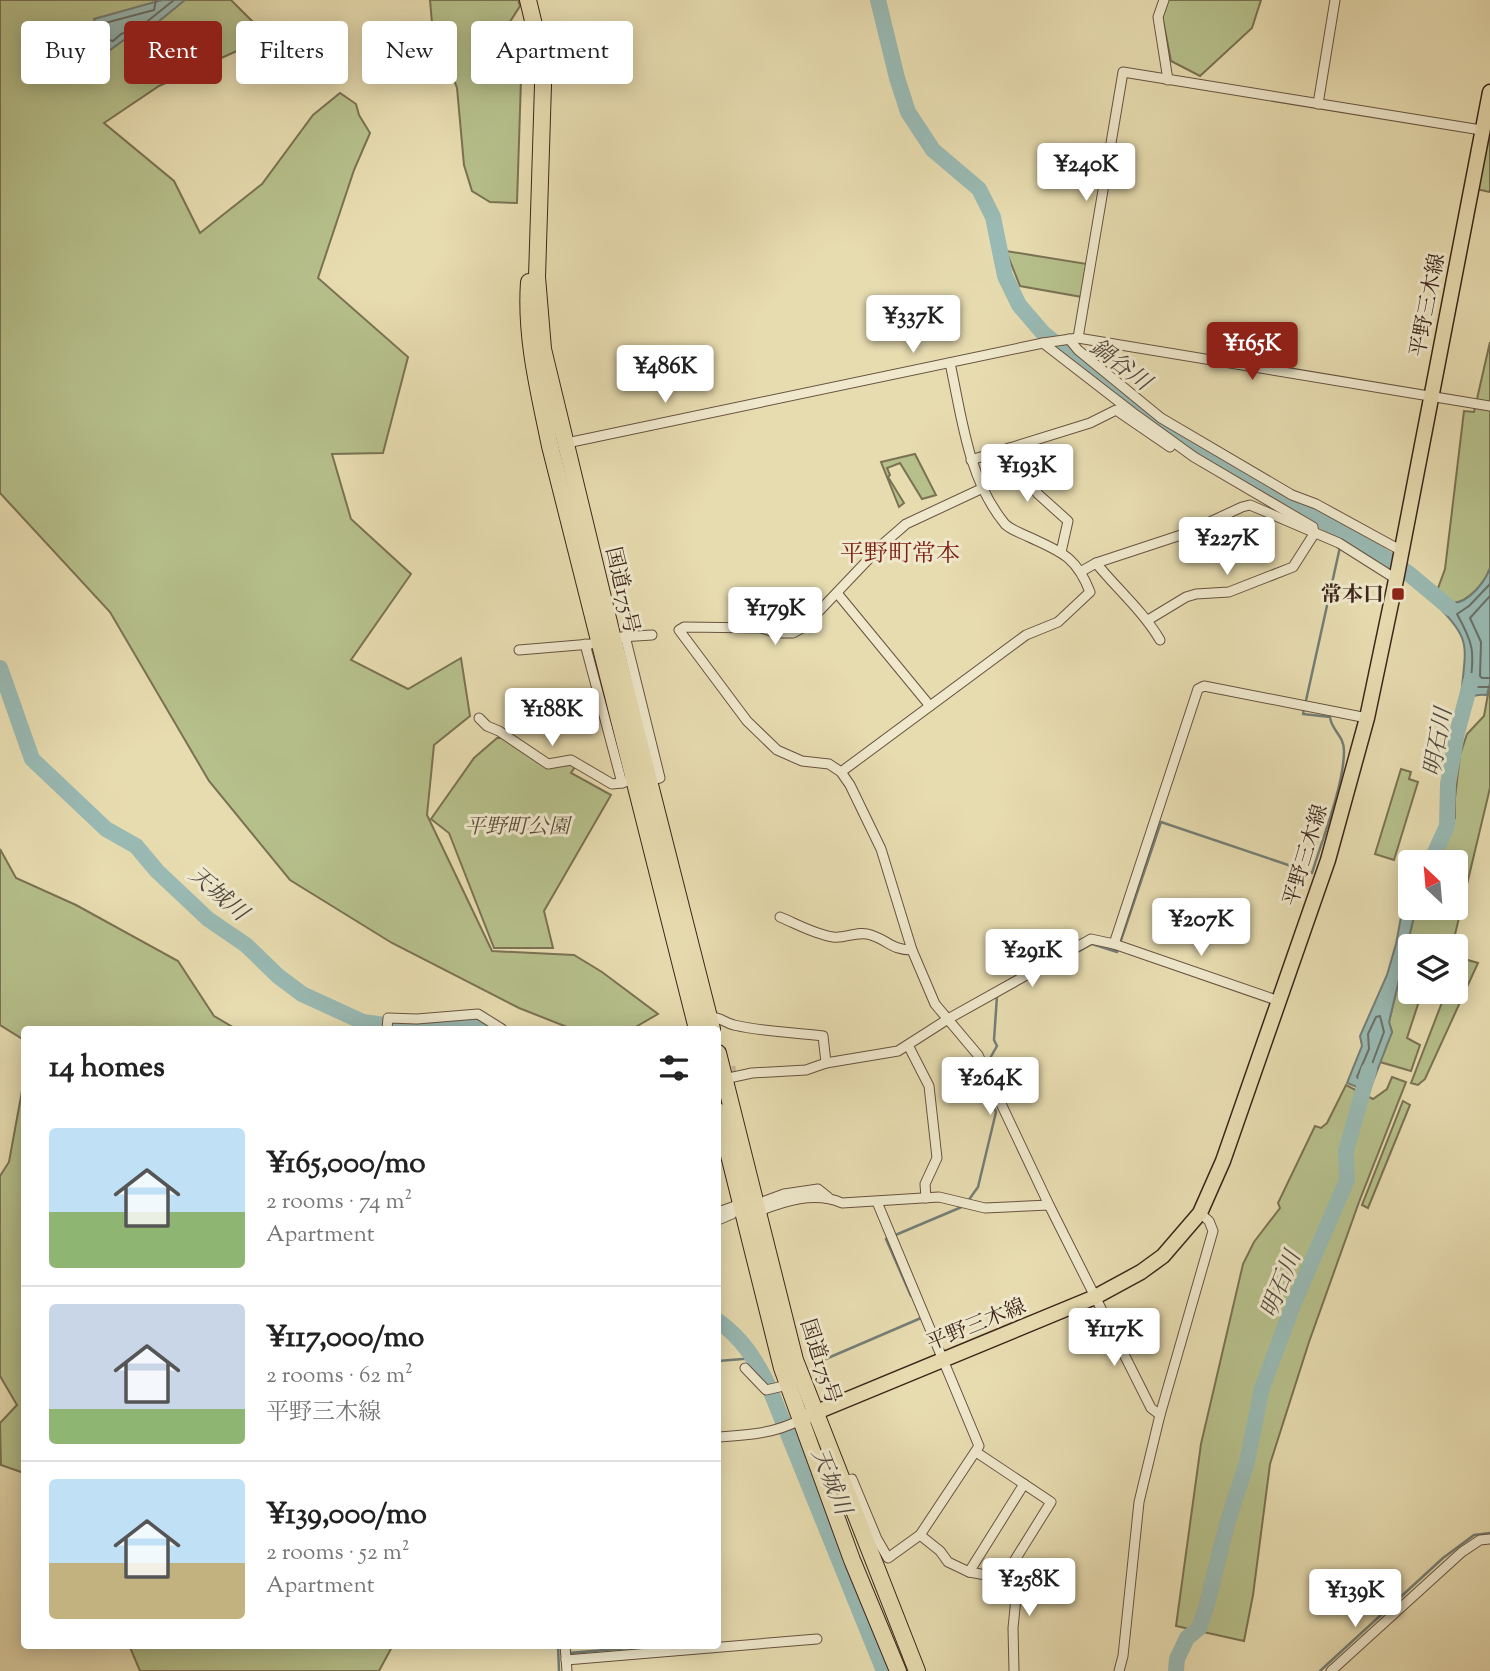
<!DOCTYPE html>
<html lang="en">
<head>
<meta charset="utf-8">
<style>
	body { margin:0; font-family:"Sorts Mill Goudy","Noto Serif JP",serif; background:#f2f2f2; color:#222; height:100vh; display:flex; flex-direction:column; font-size:26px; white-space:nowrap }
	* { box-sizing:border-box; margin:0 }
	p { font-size:23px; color:#767676 }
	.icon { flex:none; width:38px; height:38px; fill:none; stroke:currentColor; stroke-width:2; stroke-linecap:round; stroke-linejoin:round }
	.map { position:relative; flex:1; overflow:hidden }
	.side { position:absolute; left:21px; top:1026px; width:700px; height:623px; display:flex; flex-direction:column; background:#fff; border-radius:7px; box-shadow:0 4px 18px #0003 }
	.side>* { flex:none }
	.banner { position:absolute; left:21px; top:21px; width:700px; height:63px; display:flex; gap:14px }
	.needle { width:46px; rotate:334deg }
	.controls { position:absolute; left:1398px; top:850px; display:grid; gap:14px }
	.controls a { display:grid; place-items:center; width:70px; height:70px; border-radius:7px; background:#fff; box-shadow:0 4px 18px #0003; font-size:35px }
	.price { position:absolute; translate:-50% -60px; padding:0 16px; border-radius:7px; background:#fff; color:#222; font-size:23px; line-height:46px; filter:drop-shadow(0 2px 4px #0008) }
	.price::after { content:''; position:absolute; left:50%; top:42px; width:21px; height:16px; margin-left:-10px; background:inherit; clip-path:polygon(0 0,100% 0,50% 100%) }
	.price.on { background:#8f2418; color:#fff }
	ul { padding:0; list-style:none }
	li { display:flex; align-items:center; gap:21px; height:175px; padding:0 28px }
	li+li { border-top:2px solid #e0e0e0 }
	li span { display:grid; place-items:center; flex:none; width:196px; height:140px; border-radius:7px; color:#555 }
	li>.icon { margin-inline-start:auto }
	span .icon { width:84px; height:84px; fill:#fffc; stroke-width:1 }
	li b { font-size:30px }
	h2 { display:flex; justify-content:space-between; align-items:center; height:84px; padding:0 28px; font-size:30px }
	.tag { padding:0 24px; border-radius:7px; background:#fff; box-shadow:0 4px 18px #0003; font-size:24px; line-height:63px }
	.tag.on { background:#8f2418; color:#fff }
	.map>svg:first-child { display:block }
	.green { fill:#b6c08b; stroke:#7a7253; stroke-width:2 }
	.water { fill:#99bab4; stroke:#747e77; stroke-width:2 }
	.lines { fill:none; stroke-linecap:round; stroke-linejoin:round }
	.shore { stroke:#6b7068; stroke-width:2 }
	.stream { stroke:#747e77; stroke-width:2.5 }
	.river { stroke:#99bab4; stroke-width:16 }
	.minor-tunnel { stroke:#c5b792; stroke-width:9; stroke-dasharray:9 4.5; stroke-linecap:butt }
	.minor-casing { stroke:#685340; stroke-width:11 }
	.primary-casing { stroke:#3d251b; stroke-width:17 }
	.trunk-casing { stroke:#3d251b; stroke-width:18 }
	.minor { stroke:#efe8cc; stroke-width:9 }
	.primary { stroke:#e7dcb0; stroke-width:14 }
	.trunk { stroke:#e7dcb0; stroke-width:16 }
	.poi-dot { fill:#8f2418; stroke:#efe8cc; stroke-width:2.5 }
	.labels { text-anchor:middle; stroke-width:6; stroke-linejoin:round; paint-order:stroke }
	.street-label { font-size:21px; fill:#3d251b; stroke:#efe8cc }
	.poi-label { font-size:21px; font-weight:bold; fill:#3d251b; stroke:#efe8cc; text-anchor:end }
	.park-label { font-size:21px; font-style:italic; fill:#5b4c37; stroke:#efe8cc }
	.water-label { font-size:23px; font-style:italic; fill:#544a41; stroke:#efe8cc }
	.quarter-label { font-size:24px; fill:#7a1f14; stroke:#efe8cc }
</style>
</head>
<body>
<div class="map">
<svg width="1490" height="1671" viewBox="0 0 1490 1671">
	<rect width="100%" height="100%" fill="#e7dcb0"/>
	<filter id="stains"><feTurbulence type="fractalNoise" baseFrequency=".00286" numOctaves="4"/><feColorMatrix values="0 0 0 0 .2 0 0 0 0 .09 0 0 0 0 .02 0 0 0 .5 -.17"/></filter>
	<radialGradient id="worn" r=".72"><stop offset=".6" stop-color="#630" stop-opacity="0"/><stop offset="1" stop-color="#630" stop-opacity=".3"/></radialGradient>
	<g class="green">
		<path d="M 0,0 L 231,0 L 268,37 L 159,86 L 104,123 L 174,181 L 200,233 L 262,184 L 313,115 L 340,93 L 356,104 L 359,115 L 370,133 L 354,170 L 318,278 L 408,357 L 383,453 L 332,454 L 351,519 L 411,574 L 351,660 L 408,689 L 461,658 L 470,716 L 434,745 L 427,815 L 492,951 L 574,955 L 602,972 L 658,1014 L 632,1029 L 572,1029 L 519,1008 L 392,943 L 290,880 L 209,781 L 110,612 L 0,493 Z"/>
		<path d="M 430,0 L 518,0 L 520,6 L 494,47 L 490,80 L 521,80 L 517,203 L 490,202 L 472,191 L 464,165 L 457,88 L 432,23 Z"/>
		<path d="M 1167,0 L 1261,0 L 1252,28 L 1200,76 L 1171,61 L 1162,15 Z"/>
		<path d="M 1490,122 L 1490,192 L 1476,189 Z"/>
		<path d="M 1006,251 L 1087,264 L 1082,297 L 1020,286 Z"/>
		<path d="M 1490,342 L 1490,568 C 1485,582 1468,603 1452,603 L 1437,591 L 1445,569 L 1464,411 L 1474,412 Z"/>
		<path d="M 915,454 L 936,495 L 922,499 L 900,463 L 887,468 L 890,475 L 888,477 L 904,503 L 899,507 L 881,462 Z"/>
		<path d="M 1490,683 L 1490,788 L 1452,947 L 1410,947 L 1410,992 L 1422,992 L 1407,1038 L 1420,1045 L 1411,1071 L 1380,1062 L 1392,1032 L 1389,1022 L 1416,908 L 1456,908 L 1456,863 L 1434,863 L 1445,835 L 1455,818 L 1455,798 L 1460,755 L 1467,734 L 1484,716 Z"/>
		<path d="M 497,738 L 503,738 L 548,768 L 569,764 L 575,767 L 571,773 L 611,795 L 544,911 L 553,948 L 494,948 L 449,833 L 431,819 L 474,758 Z"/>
		<path d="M 1401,769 L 1411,772 L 1409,779 L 1418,782 L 1394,860 L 1375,854 Z"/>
		<path d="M 0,849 L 16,878 L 76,905 L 178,961 L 214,1016 L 236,1029 L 24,1029 L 24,1040 L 0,1025 Z"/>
		<path d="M 1461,958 L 1478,963 L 1425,1079 L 1418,1085 L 1411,1083 L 1446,992 L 1456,992 L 1456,965 Z"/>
		<path d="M 1392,1077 L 1406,1082 L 1359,1202 L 1309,1342 L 1270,1464 L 1253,1595 L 1244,1641 L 1176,1626 L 1201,1444 L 1243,1264 L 1254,1242 L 1280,1208 L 1278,1203 L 1315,1126 L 1321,1128 L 1327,1123 L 1346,1085 L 1373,1099 L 1387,1089 Z"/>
		<path d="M 24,1080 L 24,1473 L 1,1465 L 0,1423 L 17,1405 L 0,1376 L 0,1176 L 9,1162 Z"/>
		<path d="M 1403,1101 L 1410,1105 L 1368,1208 L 1362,1205 Z"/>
		<path d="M 129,1645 L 393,1645 L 379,1671 L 140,1671 Z"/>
	</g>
	<g class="water">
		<path d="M 162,0 L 185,0 L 142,35 L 124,40 L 106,53 L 94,19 Z"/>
		<path d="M 1490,568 L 1490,683 L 1487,695 C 1474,693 1473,698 1462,699 L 1461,697 C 1466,641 1473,641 1430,598 L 1437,591 L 1452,603 C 1468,604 1485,582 1490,568 Z"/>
		<path d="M 1410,884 L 1410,908 L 1416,908 L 1389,1022 L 1392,1032 L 1369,1092 L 1347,1083 L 1362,1046 L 1360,1036 L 1387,975 L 1396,944 L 1406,890 Z"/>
	</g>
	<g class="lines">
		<g class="shore">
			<path d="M 156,0 L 154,10 L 105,23 L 104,26 L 109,40 L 113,41 L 121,34 L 139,28 L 174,0"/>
			<path d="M 1490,584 L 1469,606 L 1457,614 C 1473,643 1475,651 1470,685 L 1473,687 L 1490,687"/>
			<path d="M 1490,596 L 1470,618 L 1481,642 L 1480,676 L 1482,678 L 1490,678"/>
			<path d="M 1380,1016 L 1384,1032 L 1366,1080 L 1362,1082 L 1357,1077 L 1369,1049 L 1368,1034 L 1376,1017 Z"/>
		</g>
		<g class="stream">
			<path d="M 1030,978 L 1092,944 L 1117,952 L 1161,822 L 1312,873 C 1322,840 1344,785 1344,751 C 1344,735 1331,730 1330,717 L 1303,714 L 1340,547"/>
			<path d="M 985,1067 L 997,1046 L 994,1040 L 997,996 L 999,995"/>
			<path d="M 968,1201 L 978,1187 L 996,1112 L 982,1080 L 982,1072"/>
			<path d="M 911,1296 L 886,1239 L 964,1206"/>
			<path d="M 718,1361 L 755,1358"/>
			<path d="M 833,1396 L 814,1364 L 921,1318"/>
			<path d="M 558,1645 L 559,1671"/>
			<path d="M 569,1653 L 664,1645"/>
			<path d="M 1320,1671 L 1443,1558 L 1474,1535 L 1490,1533"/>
		</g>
		<g class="river">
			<path d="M 878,0 L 897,78 L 908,112 L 933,150 L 979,189 L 993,217 L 1005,276 L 1019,305 L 1043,333 L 1140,410 L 1192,446 L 1372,549 L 1408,573 L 1450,608"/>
			<path d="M 0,668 L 32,759 L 106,829 L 136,846 L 157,871 L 208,919 L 246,945 L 278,976 L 302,994 L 363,1022 L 392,1026 L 422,1026 L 477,1021 L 491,1029"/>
			<path d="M 1430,863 L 1447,826 L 1448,784 L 1457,733 L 1471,681"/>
			<path d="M 718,1321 C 742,1338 756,1360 769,1387 L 884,1671"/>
			<path d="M 1176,1671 L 1177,1659 L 1187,1638 L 1199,1628 L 1206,1608 L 1227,1524 L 1247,1462 L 1262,1388 L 1293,1305 L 1347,1180 L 1346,1151 L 1369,1070"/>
		</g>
		<path class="minor-tunnel" d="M 719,1073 L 736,1070"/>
		<defs>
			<g id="minor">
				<path d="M 1164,0 L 1158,17 L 1168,80"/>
				<path d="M 1318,104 L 1335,0"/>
				<path d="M 1078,338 L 1123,72 L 1481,130"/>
				<path d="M 1069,339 L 1078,350 L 1161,418 L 1292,495 L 1316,504 L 1402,551"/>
				<path d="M 1043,343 L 1136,415 L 1194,457 L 1313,527 L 1314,534 L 1293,567 L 1229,592 L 1196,594 L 1186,597 L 1148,620"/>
				<path d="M 562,444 L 1043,343 L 1078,338 L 1490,406"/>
				<path d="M 1009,448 L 1038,494 L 1068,521 L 1061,552"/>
				<path d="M 971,460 L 1090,423 L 1116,410 L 1170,447"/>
				<path d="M 983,488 L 906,524 L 883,544 L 804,627 L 793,633 L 777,633 L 761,628 L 684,627 L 679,630 L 747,721 L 777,750 L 802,761 L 829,764 L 841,772 L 850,785 L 881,849 L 912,950 L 935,1004 L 978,1055 L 1049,1205 L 1151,1408 L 1160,1415"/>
				<path d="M 1096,563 C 1117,589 1143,611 1160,640"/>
				<path d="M 1082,571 L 1096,563 L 1184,534 L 1242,507 L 1250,505 L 1339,543 L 1396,579"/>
				<path d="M 837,593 L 930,706"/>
				<path d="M 625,636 L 660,778 L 648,780"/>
				<path d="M 621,637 L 652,635"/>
				<path d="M 585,644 L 622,783 L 625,782"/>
				<path d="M 519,650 L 591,644"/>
				<path d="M 479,718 L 487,726 L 499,731 L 548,764 L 571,760 L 612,784 L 622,783"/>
				<path d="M 841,772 L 1026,635 L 1058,622 L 1090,592 C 1076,556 1061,552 1029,537 C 1021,533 1011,530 1005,524 C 968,479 962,418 950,363"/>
				<path d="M 780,917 C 797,924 814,934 833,937 C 845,939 858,930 871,935 C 889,941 892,950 912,950"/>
				<path d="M 1114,944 L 1198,689 L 1204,686 L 1367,718"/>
				<path d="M 709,1017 C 720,1016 724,1023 734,1025 C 764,1032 793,1032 823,1036 L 826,1063"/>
				<path d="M 387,1029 L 388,1018 L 417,1019 L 478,1014 L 502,1029"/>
				<path d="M 908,1045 L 929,1086 L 937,1158 L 925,1184 L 926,1198"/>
				<path d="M 724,1079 L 752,1073 L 806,1070 L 826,1063 L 898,1051 L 948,1019 L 1091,939 L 1114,944 L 1279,1001"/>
				<path d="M 765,1201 L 784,1194 L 818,1189 L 828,1197"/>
				<path d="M 718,1212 L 741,1204"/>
				<path d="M 757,1212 C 784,1201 815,1191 842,1203 L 939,1197 L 985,1208 L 1049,1205"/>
				<path d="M 718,1220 L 732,1214"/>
				<path d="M 745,1368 L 766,1390 L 788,1385"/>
				<path d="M 718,1437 C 748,1435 773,1434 800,1420"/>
				<path d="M 976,1452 L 1051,1502 L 1008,1571 L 1009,1579 L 1017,1588 L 1013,1628 L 1014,1671"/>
				<path d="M 843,1481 L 852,1479 L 877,1539 L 888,1558 L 920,1535 L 979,1446 L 877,1202"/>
				<path d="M 920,1535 L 940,1551 L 948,1562 L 969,1572 L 1009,1579"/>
				<path d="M 969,1572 L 1024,1484"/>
				<path d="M 565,1645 L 567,1671"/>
				<path d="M 566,1660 L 817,1639"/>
				<path d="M 1119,1671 L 1123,1656 L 1139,1502 L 1160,1415 L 1213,1231 L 1209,1221 L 1200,1213"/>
				<path d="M 1331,1671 L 1462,1552 L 1480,1540 L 1490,1539"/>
			</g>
			<path id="primary" d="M 807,1416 L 1095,1297 L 1141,1272 L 1163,1256 L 1200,1213 L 1223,1161 L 1328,860 L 1367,718 L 1397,575 L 1490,92"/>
			<g id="trunk">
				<path d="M 528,0 L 541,54 L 543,85 L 537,277 L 543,349 L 613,639 L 712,1029"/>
				<path d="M 529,282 C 525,338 539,392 550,446 L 697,1029"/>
				<path d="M 718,1053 L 795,1360 L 917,1671"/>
				<path d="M 718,1111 L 782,1368 L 852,1560 L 898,1671"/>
			</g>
		</defs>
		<use href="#minor" class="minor-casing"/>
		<use href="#primary" class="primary-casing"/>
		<use href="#trunk" class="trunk-casing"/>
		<use href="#minor" class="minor"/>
		<use href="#primary" class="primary"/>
		<use href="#trunk" class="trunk"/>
	</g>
	<rect class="poi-dot" x="1391" y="587" width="14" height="14" rx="3.5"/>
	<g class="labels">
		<g class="street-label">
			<text transform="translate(1427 305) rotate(-79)" y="7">平野三木線</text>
			<text transform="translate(623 590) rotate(77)" y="7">国道175号</text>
			<text transform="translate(1305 855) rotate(-73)" y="7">平野三木線</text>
			<text transform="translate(976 1324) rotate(-22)" y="7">平野三木線</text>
			<text transform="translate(821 1361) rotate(72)" y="7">国道175号</text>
		</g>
		<g class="poi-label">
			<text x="1384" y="601">常本口</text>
		</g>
		<g class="park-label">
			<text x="517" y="833">平野町公園</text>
		</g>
		<g class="water-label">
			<text transform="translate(1121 364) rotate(37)" y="8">鍋谷川</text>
			<text transform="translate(1437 742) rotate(-80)" y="8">明石川</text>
			<text transform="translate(219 893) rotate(41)" y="8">天城川</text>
			<text transform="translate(1280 1284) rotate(-68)" y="8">明石川</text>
			<text transform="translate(832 1481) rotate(68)" y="8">天城川</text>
		</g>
		<g class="quarter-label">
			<text x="900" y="561">平野町常本</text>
		</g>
	</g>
	<rect width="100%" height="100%" filter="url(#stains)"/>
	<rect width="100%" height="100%" fill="url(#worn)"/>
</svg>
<div class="controls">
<a><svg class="needle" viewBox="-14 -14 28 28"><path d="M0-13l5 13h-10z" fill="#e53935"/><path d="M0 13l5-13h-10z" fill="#767676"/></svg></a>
<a><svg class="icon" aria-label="layers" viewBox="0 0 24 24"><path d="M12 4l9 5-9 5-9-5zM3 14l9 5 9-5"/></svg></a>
</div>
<b class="price" style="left:1086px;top:203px">¥240K</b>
<b class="price" style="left:913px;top:355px">¥337K</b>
<b class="price on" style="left:1252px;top:382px">¥165K</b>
<b class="price" style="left:665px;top:405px">¥486K</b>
<b class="price" style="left:1027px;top:504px">¥193K</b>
<b class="price" style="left:1227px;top:577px">¥227K</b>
<b class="price" style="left:775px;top:647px">¥179K</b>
<b class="price" style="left:552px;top:748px">¥188K</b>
<b class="price" style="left:1201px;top:958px">¥207K</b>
<b class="price" style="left:1032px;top:989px">¥291K</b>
<b class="price" style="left:990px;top:1117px">¥264K</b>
<b class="price" style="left:1114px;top:1368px">¥117K</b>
<b class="price" style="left:1029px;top:1618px">¥258K</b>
<b class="price" style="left:1355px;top:1629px">¥139K</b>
<div class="banner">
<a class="tag">Buy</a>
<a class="tag on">Rent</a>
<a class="tag">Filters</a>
<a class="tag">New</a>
<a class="tag">Apartment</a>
</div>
<section class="side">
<h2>14 homes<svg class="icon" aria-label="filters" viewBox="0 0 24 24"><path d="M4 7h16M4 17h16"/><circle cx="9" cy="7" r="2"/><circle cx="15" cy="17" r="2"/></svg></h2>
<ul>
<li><span style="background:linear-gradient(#bfe0f5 60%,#8fb573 0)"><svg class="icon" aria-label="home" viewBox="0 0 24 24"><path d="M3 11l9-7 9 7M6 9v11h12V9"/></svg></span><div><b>¥165,000/mo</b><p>2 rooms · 74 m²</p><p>Apartment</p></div></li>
<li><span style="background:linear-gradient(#c9d6e8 75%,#8fb573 0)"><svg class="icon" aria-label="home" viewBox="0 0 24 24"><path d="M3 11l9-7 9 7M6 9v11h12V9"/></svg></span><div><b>¥117,000/mo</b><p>2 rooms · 62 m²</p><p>平野三木線</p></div></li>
<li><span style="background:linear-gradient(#bfe0f5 60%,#c2b280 0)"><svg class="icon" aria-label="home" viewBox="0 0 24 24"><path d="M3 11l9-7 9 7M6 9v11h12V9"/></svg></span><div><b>¥139,000/mo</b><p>2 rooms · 52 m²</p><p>Apartment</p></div></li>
</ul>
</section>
</div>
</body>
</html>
